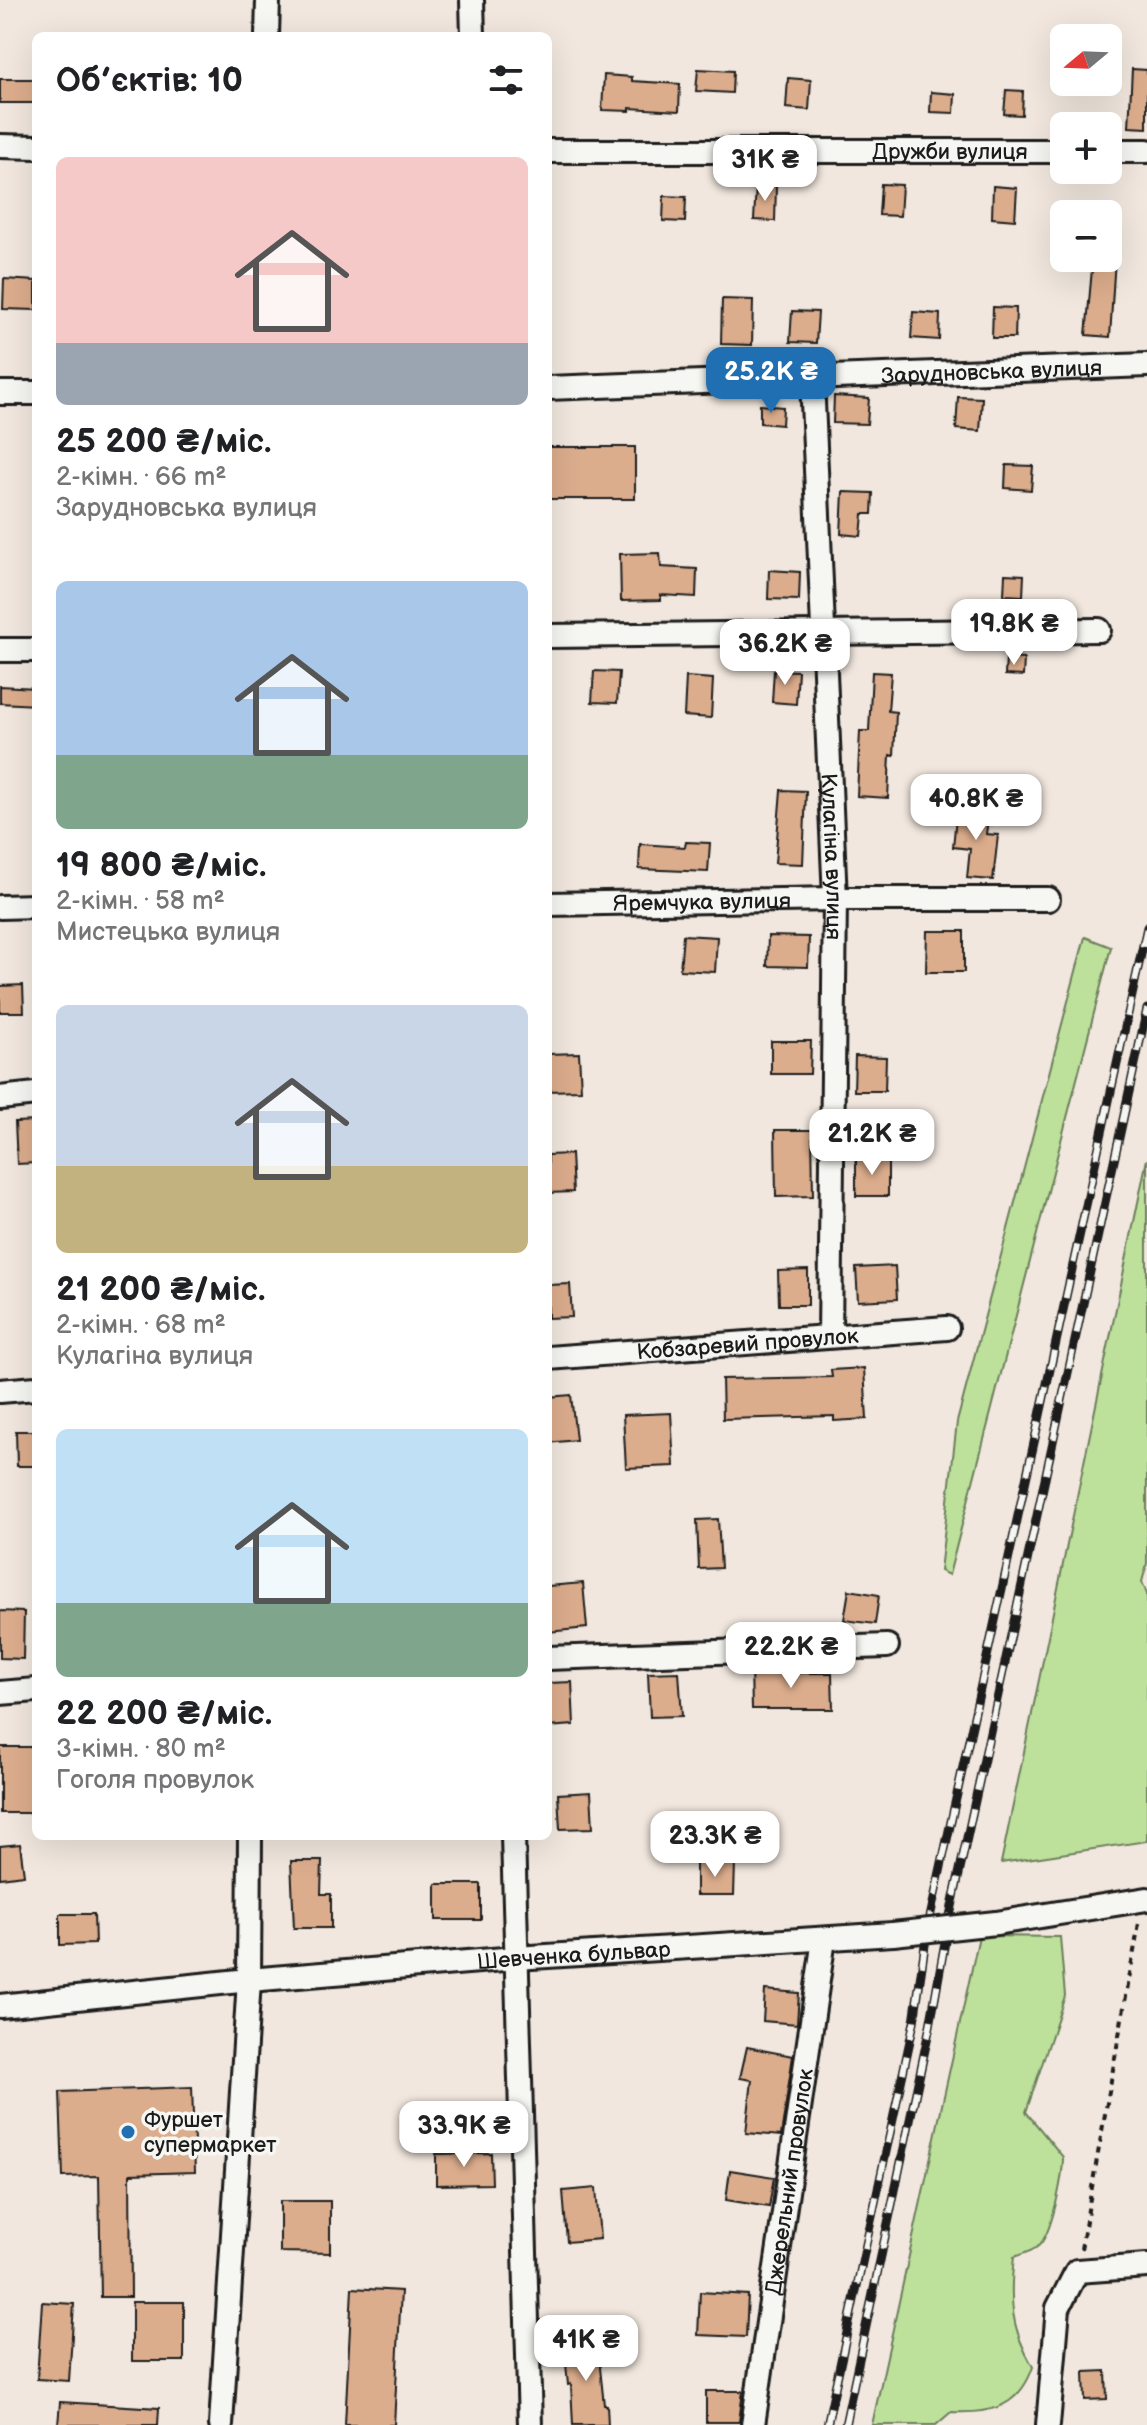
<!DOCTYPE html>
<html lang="uk">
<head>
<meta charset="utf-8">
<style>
	body { margin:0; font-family:"Balsamiq Sans",sans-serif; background:#f6f6f6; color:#202124; height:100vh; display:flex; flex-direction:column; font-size:30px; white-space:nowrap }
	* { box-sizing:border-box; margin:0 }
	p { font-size:26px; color:#757577 }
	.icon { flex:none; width:44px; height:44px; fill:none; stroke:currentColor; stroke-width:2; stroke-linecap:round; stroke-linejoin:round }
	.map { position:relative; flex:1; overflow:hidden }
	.drawer { position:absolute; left:32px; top:32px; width:520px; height:1808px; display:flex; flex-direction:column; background:#fff; border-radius:12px; box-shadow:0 8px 32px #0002 }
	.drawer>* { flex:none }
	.needle { width:52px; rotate:251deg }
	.tools { position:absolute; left:1050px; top:24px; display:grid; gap:16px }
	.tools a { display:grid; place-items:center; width:72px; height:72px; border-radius:12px; background:#fff; box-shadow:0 8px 32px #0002; font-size:40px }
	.price { position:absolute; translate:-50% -68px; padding:0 18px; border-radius:16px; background:#fff; color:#222; font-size:26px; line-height:52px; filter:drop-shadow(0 2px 4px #0008) }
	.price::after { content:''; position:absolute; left:50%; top:48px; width:24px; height:18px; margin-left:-12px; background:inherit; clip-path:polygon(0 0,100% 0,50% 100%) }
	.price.on { background:#1f6fb2; color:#fff }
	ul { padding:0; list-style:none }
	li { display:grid; align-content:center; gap:16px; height:424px; padding:0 24px }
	li span { display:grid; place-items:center; height:248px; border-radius:12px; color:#555 }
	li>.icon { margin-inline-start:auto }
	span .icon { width:144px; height:144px; fill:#fffc; stroke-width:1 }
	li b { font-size:34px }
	h2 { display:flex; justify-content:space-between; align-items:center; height:96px; padding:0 24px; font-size:34px }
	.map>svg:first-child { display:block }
	.green { fill:#bde19b; stroke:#6c7e5c; stroke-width:2 }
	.building { fill:#dcad8d; stroke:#1c1c1c; stroke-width:2 }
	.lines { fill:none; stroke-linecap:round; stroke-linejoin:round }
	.street-casing { stroke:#1c1c1c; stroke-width:28 }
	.path { stroke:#1c1c1c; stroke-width:4; stroke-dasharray:6 6; stroke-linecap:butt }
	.street { stroke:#f6f6f2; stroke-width:22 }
	.rail-casing { stroke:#1c1c1c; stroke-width:9 }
	.rail { stroke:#f6f6f2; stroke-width:6; stroke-dasharray:18; stroke-linecap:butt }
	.street-bridge-casing { stroke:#1c1c1c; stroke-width:28; stroke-linecap:butt }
	.street-bridge { stroke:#f6f6f2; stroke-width:22 }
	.poi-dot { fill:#1f6fb2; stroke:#f6f6f2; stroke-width:3 }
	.labels { text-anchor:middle; stroke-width:7; stroke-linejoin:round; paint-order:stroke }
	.street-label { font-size:22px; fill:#1c1c1c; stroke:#f6f6f2 }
	.poi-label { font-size:22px; fill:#1c1c1c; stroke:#f6f6f2; text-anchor:start }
</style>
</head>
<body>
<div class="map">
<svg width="1147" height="2425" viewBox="0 0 1147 2425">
	<rect width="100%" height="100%" fill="#f1e7de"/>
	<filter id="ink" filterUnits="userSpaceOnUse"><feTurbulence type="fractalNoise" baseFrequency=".0125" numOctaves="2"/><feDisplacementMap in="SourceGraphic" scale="16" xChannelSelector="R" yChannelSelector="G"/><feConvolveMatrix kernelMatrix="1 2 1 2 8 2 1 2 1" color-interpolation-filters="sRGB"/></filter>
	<g filter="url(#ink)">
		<g class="green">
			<path d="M 1085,937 L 1111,947 L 949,1575 L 940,1571 L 957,1422 Z"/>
			<path d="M 1147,1159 L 1147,1563 L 1142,1582 L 1147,1594 L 1147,1841 L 1001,1863 Z"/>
			<path d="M 979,1936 L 1060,1937 L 1065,1996 L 1026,2112 L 1063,2157 C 1063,2175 1052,2237 1037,2247 C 1031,2252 1021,2254 1014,2257 C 1009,2301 1011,2329 1033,2367 C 1019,2408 990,2414 951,2412 L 936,2425 L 872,2425 Z"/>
		</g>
		<g class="building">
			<path d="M 698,69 L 733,71 L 732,93 L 696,91 Z"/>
			<path d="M 1132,69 L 1147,70 L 1147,128 L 1129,127 Z"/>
			<path d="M 604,75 L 632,77 L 632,81 L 680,84 L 679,111 L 630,108 L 630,111 L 602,110 Z"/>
			<path d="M 788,78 L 811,80 L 809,110 L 786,108 Z"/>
			<rect x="0" y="79" width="36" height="24"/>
			<path d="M 1006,90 L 1023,91 L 1022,115 L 1004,114 Z"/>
			<path d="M 931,92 L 955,94 L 954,113 L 930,112 Z"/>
			<path d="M 881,184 L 902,185 L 900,216 L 879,215 Z"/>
			<path d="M 756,185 L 776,186 L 775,221 L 754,220 Z"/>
			<path d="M 993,186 L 1017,188 L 1015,220 L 992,218 Z"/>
			<path d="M 664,196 L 686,197 L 685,222 L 663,221 Z"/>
			<path d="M 1093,258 L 1115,258 L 1110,337 L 1086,335 Z"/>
			<path d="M 4,279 L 36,281 L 36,310 L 3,309 Z"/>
			<path d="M 722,299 L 753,300 L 752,345 L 721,344 Z"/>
			<path d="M 993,307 L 1016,308 L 1015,338 L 992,338 Z"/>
			<path d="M 792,311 L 818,312 L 816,343 L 790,342 Z"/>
			<path d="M 913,312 L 940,314 L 939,340 L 911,338 Z"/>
			<path d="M 834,396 L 869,398 L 867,424 L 833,423 Z"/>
			<path d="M 958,397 L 982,398 L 980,431 L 956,429 Z"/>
			<path d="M 760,405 L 783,407 L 782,425 L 760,423 Z"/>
			<rect x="548" y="447" width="87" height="52"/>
			<path d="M 1006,465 L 1033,466 L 1031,490 L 1005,488 Z"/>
			<path d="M 843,492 L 873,493 L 872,514 L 863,514 L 861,536 L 841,534 Z"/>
			<path d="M 660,553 L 661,567 L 697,569 L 696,597 L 661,595 L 661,600 L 621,601 L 620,554 Z"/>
			<path d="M 769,570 L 800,572 L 799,600 L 768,599 Z"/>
			<path d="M 1005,574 L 1024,575 L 1023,596 L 1004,595 Z"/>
			<path d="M 1006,658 L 1024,659 L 1023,676 L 1005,675 Z"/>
			<path d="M 774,670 L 798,671 L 796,704 L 772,702 Z"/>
			<path d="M 594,671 L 619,672 L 617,703 L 592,702 Z"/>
			<path d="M 872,672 L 891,673 L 888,711 L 896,712 L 894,756 L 890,755 L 888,798 L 857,796 L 860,731 L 869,731 Z"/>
			<path d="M 686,677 L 713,679 L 711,718 L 684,716 Z"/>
			<path d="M 0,686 L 36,688 L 36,705 L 0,703 Z"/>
			<path d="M 781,790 L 806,791 L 803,864 L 775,863 Z"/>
			<path d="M 957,807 L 989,811 L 986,834 L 998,835 L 993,880 L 967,878 L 970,849 L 953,847 Z"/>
			<path d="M 686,842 L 710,843 L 708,872 L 639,869 L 640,844 L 685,847 Z"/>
			<path d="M 927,931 L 964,931 L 964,972 L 926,972 Z"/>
			<path d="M 683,935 L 717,937 L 715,972 L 680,970 Z"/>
			<path d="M 768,936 L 809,937 L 808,967 L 767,966 Z"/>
			<path d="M 23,985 L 24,1012 L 0,1012 L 0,986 Z"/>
			<path d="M 771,1041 L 811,1041 L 810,1074 L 771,1074 Z"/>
			<path d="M 579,1053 L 581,1090 L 548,1091 L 548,1054 Z"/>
			<path d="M 855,1056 L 886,1057 L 885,1091 L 854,1091 Z"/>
			<path d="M 36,1121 L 36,1163 L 17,1164 L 15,1122 Z"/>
			<path d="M 775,1130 L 812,1130 L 813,1196 L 776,1197 Z"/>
			<path d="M 571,1154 L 573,1192 L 548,1193 L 548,1155 Z"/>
			<rect x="856" y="1158" width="32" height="38"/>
			<path d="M 895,1266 L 897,1299 L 858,1301 L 856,1268 Z"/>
			<path d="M 808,1270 L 808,1305 L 779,1305 L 778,1271 Z"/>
			<path d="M 570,1284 L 572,1317 L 548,1318 L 548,1285 Z"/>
			<path d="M 864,1368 L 867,1419 L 834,1421 L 834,1416 L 723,1419 L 722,1379 L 832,1377 L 831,1370 Z"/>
			<path d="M 571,1395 L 576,1440 L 548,1443 L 548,1397 Z"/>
			<path d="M 671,1413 L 674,1466 L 626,1468 L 623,1415 Z"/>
			<path d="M 16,1431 L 36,1431 L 36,1466 L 17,1466 Z"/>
			<path d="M 718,1519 L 721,1568 L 699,1569 L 697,1520 Z"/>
			<path d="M 583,1583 L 587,1628 L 548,1632 L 548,1586 Z"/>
			<path d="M 849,1590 L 879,1595 L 875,1624 L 844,1620 Z"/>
			<path d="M 0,1611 L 24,1612 L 23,1659 L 0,1658 Z"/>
			<path d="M 751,1668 L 775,1668 L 775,1673 L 832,1673 L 833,1709 L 752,1709 Z"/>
			<path d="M 679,1672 L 682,1716 L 650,1717 L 648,1673 Z"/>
			<path d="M 572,1682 L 574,1725 L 548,1727 L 548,1683 Z"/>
			<rect x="0" y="1747" width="36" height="66"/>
			<path d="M 591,1792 L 593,1828 L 560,1829 L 558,1794 Z"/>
			<path d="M 20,1844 L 24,1875 L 0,1878 L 0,1846 Z"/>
			<path d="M 291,1861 L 322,1861 L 321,1894 L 331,1894 L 331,1928 L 294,1928 Z"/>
			<path d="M 696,1862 L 735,1863 L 734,1895 L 696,1895 Z"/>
			<rect x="436" y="1884" width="45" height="36"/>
			<path d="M 60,1914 L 94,1914 L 95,1944 L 60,1945 Z"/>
			<path d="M 765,1990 L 799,1993 L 797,2024 L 763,2021 Z"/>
			<path d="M 747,2047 L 793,2056 L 781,2136 L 746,2133 L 752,2080 L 740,2078 Z"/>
			<path d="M 192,2087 L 195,2172 L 130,2174 L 131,2297 L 101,2297 L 99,2176 L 63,2177 L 60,2092 Z"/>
			<path d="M 491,2153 L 492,2184 L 436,2185 L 436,2154 Z"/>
			<path d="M 730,2170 L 774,2177 L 769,2207 L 726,2200 Z"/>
			<path d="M 596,2188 L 600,2239 L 567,2242 L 563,2191 Z"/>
			<path d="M 280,2201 L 330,2201 L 330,2253 L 280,2252 Z"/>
			<path d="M 352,2288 L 401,2291 L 394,2425 L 345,2425 Z"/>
			<path d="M 700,2292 L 748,2295 L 746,2337 L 698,2335 Z"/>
			<path d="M 42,2302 L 74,2304 L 69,2381 L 37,2379 Z"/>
			<rect x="132" y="2302" width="52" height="59"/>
			<path d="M 597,2340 L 604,2405 L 607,2405 L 608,2425 L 573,2425 L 571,2384 L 568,2385 L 564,2343 Z"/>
			<path d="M 1106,2371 L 1107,2399 L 1085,2400 L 1084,2372 Z"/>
			<path d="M 706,2391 L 743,2391 L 739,2422 L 706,2422 Z"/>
			<path d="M 60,2402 L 159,2408 L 158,2425 L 58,2425 Z"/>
		</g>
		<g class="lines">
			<defs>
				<g id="street">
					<path d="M 472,0 L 473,36"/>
					<path d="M 267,36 L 268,0"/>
					<path d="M 0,146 L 36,147"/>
					<path id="s1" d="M 548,151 L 1064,151"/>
					<path d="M 1108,151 L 1147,151"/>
					<path id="s2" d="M 812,379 L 835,899 L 830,1336"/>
					<path id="s3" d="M 548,388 L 1147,365"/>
					<path d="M 0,393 L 36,393"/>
					<path d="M 548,636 L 1099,630"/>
					<path d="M 0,650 L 36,650"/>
					<path id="s4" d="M 548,904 L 835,899 L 1048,899"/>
					<path d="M 0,907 L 36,906"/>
					<path d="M 0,1098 L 36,1094"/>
					<path id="s5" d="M 548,1358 L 947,1328"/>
					<path d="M 0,1391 L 36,1388"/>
					<path d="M 548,1658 L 887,1646"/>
					<path d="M 0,1693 L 36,1690"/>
					<path d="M 513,1836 L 530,2425"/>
					<path d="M 996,1923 L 1147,1899"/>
					<path id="s6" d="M 0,2006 L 249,1980 L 516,1958 L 893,1934"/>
					<path d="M 221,2425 L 249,1980 L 250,1836"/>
					<path id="s7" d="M 753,2425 L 824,1939"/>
					<path d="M 1048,2425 L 1058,2308 L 1077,2271 L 1147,2266"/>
				</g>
			</defs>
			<use href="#street" class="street-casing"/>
			<path class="path" d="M 1081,2249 L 1139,1923"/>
			<use href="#street" class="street"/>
			<defs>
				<g id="rail">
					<path d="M 827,2425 L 914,2022 L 927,1931 L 1147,927"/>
					<path d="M 845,2425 L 930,2026 L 948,1925 L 1147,1009"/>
				</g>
			</defs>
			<use href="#rail" class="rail-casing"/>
			<use href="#rail" class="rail"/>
			<defs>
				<path id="street-bridge" d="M 893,1934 L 996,1923"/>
			</defs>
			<use href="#street-bridge" class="street-bridge-casing"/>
			<use href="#street-bridge" class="street-bridge"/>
		</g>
	</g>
	<circle class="poi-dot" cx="128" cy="2132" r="8"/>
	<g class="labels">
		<g class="street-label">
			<text dy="8" stroke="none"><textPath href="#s1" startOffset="402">Дружби вулиця</textPath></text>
			<text dy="8" stroke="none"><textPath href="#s3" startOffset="444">Зарудновська вулиця</textPath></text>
			<text dy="8" stroke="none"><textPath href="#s2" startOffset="478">Кулагіна вулиця</textPath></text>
			<text dy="8" stroke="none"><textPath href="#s4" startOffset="154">Яремчука вулиця</textPath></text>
			<text dy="8" stroke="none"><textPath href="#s5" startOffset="200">Кобзаревий провулок</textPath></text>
			<text dy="8" stroke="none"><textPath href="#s6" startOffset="576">Шевченка бульвар</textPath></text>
			<text dy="8" stroke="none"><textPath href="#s7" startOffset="246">Джерельний провулок</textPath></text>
		</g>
		<g class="poi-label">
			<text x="144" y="2127">Фуршет<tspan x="144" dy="25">супермаркет</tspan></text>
		</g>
	</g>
</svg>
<div class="tools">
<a><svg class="needle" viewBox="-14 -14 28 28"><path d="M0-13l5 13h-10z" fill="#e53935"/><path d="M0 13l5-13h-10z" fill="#757577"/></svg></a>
<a>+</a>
<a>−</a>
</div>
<b class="price" style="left:765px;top:203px">31K ₴</b>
<b class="price on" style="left:771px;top:415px">25.2K ₴</b>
<b class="price" style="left:1014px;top:667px">19.8K ₴</b>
<b class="price" style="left:785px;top:687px">36.2K ₴</b>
<b class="price" style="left:976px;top:842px">40.8K ₴</b>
<b class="price" style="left:872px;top:1177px">21.2K ₴</b>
<b class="price" style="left:791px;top:1690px">22.2K ₴</b>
<b class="price" style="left:715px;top:1879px">23.3K ₴</b>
<b class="price" style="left:464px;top:2169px">33.9K ₴</b>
<b class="price" style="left:586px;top:2383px">41K ₴</b>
<section class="drawer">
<h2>Об’єктів: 10<svg class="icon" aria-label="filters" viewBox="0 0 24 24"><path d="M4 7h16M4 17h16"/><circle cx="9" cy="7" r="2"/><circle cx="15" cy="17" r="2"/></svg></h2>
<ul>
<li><span style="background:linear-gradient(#f6c9c9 75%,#9aa5b1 0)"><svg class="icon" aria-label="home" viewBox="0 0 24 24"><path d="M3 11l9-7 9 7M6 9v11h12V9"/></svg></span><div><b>25 200 ₴/міс.</b><p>2-кімн. · 66 m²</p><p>Зарудновська вулиця</p></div></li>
<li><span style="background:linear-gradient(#a9c7e8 70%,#7fa58c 0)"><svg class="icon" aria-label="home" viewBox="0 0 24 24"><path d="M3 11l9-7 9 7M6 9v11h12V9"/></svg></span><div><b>19 800 ₴/міс.</b><p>2-кімн. · 58 m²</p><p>Мистецька вулиця</p></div></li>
<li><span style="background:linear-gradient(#c9d6e8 65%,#c2b280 0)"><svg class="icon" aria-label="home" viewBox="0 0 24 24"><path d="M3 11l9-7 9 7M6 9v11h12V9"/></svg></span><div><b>21 200 ₴/міс.</b><p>2-кімн. · 68 m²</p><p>Кулагіна вулиця</p></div></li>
<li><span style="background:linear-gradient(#bfe0f5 70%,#7fa58c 0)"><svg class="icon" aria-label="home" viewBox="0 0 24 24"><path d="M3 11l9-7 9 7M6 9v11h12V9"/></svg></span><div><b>22 200 ₴/міс.</b><p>3-кімн. · 80 m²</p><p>Гоголя провулок</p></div></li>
</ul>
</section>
</div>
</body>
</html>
